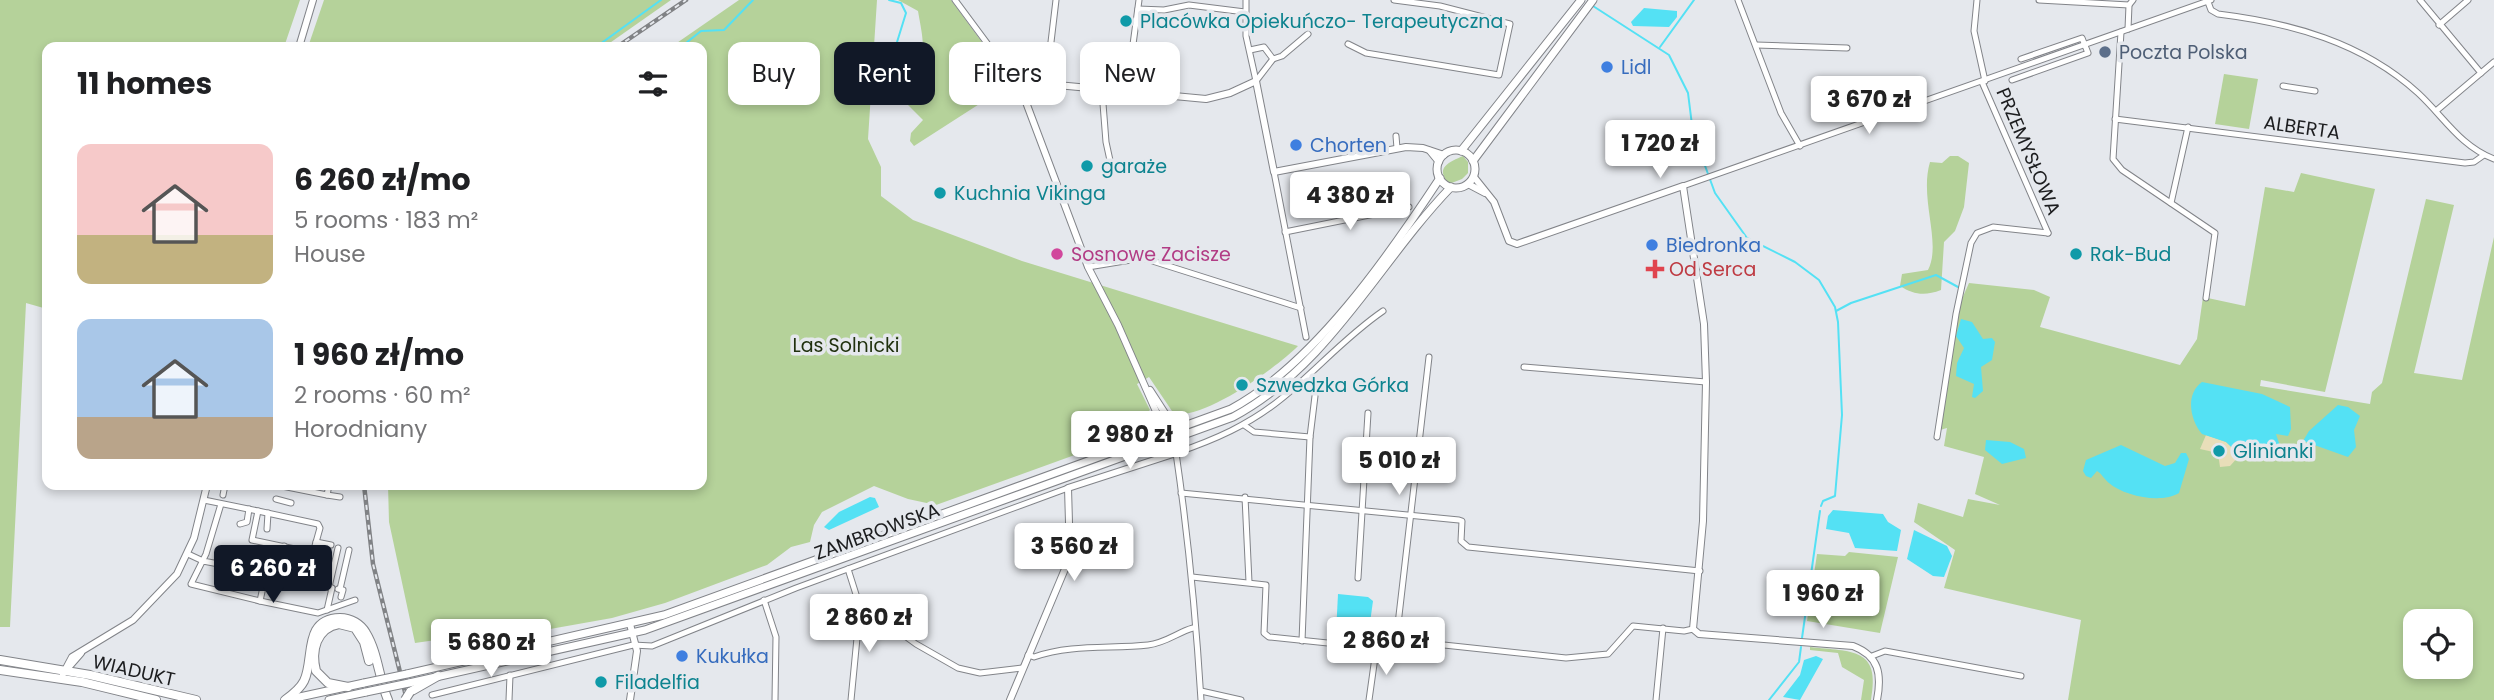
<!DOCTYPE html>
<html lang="en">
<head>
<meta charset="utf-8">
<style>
	body { margin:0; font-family:Poppins,sans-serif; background:#f2f2f2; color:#202124; height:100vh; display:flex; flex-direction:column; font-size:26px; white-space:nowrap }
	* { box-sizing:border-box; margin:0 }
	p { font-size:23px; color:#757577 }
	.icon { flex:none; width:38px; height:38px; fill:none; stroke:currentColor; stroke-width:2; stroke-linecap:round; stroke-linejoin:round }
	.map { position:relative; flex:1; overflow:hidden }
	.drawer { position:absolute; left:42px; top:42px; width:665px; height:448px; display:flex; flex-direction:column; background:#fff; border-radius:14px; box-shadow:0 4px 10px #0003 }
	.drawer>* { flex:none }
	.top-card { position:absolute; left:728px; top:42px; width:665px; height:63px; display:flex; gap:14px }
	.buttons { position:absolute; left:2403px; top:609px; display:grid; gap:14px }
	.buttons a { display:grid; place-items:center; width:70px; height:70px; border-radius:14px; background:#fff; box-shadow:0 4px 10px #0003; font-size:35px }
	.price { position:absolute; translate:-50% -60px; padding:0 16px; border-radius:7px; background:#fff; color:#222; font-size:23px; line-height:46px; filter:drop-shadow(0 2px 4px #0008) }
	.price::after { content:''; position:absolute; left:50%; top:42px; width:21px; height:16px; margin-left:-10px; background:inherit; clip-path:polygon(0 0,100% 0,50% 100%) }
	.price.current { background:#111827; color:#fff }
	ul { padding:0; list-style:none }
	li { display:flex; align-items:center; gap:21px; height:175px; padding:0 35px }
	li span { display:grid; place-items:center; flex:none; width:196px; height:140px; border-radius:14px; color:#555 }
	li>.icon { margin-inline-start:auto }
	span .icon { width:84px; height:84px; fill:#fffc; stroke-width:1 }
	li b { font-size:30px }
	h2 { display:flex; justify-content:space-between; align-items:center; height:84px; padding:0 35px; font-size:30px }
	.chip { padding:0 24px; border-radius:14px; background:#fff; box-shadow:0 4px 10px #0003; font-size:24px; line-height:63px }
	.chip.current { background:#111827; color:#fff }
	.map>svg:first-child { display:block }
	.green { fill:#b5d29a; fill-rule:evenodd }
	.sand { fill:#e8deb9 }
	.water { fill:#54e1f4 }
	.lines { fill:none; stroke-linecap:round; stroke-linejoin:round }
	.stream { stroke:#54e1f4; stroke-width:2 }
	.minor-casing { stroke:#828489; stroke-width:7 }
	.tertiary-casing { stroke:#828489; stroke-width:8 }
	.secondary-casing { stroke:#828489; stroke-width:9 }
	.primary-casing { stroke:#828489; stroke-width:10 }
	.minor { stroke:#fff; stroke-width:5 }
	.tertiary { stroke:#fff; stroke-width:6 }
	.secondary { stroke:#fff; stroke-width:7 }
	.primary { stroke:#fff; stroke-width:8 }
	.rail-casing { stroke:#808285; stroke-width:4.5 }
	.rail { stroke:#e5e8ed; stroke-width:2; stroke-dasharray:5; stroke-linecap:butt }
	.secondary-bridge-casing { stroke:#828489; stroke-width:9; stroke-linecap:butt }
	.primary-bridge-casing { stroke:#828489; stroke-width:10; stroke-linecap:butt }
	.secondary-bridge { stroke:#fff; stroke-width:7 }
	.primary-bridge { stroke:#fff; stroke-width:8 }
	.culture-dot { fill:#0f9aa8; stroke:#e5e8ed; stroke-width:2.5 }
	.service-dot { fill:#5c6f8a; stroke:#e5e8ed; stroke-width:2.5 }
	.shop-dot { fill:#3f7fe0; stroke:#e5e8ed; stroke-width:2.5 }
	.hotel-dot { fill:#d1479c; stroke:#e5e8ed; stroke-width:2.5 }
	.health-dot { fill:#e0444e; stroke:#e5e8ed; stroke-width:2.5 }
	.labels { text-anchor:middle; stroke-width:7; stroke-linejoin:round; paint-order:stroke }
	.culture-label { font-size:19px; fill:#0d838f; stroke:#e5e8ed; text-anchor:start }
	.service-label { font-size:19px; fill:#4e5e75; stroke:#e5e8ed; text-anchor:start }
	.shop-label { font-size:19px; fill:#366cbe; stroke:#e5e8ed; text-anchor:start }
	.street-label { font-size:19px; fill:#1c1d1f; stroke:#e5e8ed }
	.hotel-label { font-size:19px; fill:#b23c85; stroke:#e5e8ed; text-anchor:start }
	.health-label { font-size:19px; fill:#be3a42; stroke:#e5e8ed; text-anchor:start }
	.park-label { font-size:19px; fill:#20310e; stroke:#e5e8ed }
</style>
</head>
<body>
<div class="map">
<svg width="2494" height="700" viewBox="0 0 2494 700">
	<rect width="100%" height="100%" fill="#e5e8ed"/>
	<g class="green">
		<path d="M 0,0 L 300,0 L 284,47 L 47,47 L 47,309 L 26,303 L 10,627 L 0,627 Z"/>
		<path d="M 324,0 L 671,0 L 604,47 L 308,47 Z"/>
		<path d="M 739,0 L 877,0 L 868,139 L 881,167 L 881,196 L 913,220 L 1022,261 L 1298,346 C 1276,368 1205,419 1174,414 L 1149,377 L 1137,384 L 1150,410 L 1125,430 L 1103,438 L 1094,448 L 936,505 L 908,499 L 874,486 L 822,512 L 814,525 L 810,542 L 791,547 L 767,565 L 665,603 L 612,618 L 488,640 L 485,633 L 415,643 L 389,522 L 388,485 L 702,485 L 702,47 L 671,47 Z"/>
		<path d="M 898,0 L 951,0 L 1012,83 L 914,146 L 910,141 L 911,133 L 923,120 L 897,94 L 899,78 C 933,71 922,36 918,11 Z"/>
		<path d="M 2224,74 L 2258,79 L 2249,129 L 2215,124 Z"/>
		<path d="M 1463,156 L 1468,162 L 1468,173 L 1462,179 L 1449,184 C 1434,167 1450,162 1463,156 Z"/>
		<path d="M 1950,156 L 1958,156 L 1969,163 L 1964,207 L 1955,231 L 1944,242 L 1941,290 C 1925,296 1914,295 1900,286 L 1902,274 L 1928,270 C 1942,243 1919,199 1930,162 L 1942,163 Z"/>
		<path d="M 2301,173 L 2375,189 L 2325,392 L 2261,380 L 2260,386 L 2370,404 L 2372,392 L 2382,383 L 2426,199 L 2454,205 L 2414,373 L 2462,380 L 2494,237 L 2494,700 L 2068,700 L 2081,620 L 1944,588 L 1955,550 L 1914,522 L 1918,503 L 1963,517 L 1968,499 L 2000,505 L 1975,494 L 1984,457 L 1944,446 L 1947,428 L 1940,430 L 1961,301 L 1969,283 L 2034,290 L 2050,297 L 2040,327 L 2180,365 L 2197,339 L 2203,297 L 2245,306 L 2265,187 L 2294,192 ZM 2415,621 L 2460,621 L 2460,667 L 2415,667 Z"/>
		<path d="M 1849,552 L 1898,557 L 1880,633 L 1807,621 L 1817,554 L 1845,556 Z"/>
		<path d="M 1810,647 C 1852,652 1881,647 1871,700 L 1861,700 L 1864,680 L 1842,667 L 1838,653 L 1810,650 Z"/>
	</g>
	<path class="sand" d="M 2206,435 L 2226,442 L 2240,455 L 2230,466 L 2220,467 L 2218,453 L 2200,449 Z"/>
	<g class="water">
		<path d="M 1644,8 L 1677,11 L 1677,17 L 1669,27 L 1633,26 L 1631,22 Z"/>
		<path d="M 1961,319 L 1972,322 L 1983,339 L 1992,338 L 1995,342 L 1992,360 L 1981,367 L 1983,391 L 1975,398 L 1972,397 L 1974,384 L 1956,376 L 1957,363 L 1964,348 L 1956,336 Z"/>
		<path d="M 2202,382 L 2262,394 L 2290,407 L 2291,429 L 2288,436 L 2276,434 L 2280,446 L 2274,456 L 2244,459 L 2226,442 L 2202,434 C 2190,420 2185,394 2202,382 Z"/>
		<path d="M 2338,405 L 2348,407 L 2360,416 L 2354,430 L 2356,447 L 2348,457 L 2303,441 L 2309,431 Z"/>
		<path d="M 1986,440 L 2010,442 L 2024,449 L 2026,458 L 2002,464 L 1985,450 Z"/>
		<path d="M 2121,445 L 2165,466 L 2175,463 L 2181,453 L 2186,453 L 2189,459 L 2179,493 C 2161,504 2124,496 2109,483 C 2104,479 2102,474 2097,471 L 2091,478 L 2086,476 L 2083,471 L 2086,460 Z"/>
		<path d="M 870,497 L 875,498 L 879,507 L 829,530 L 824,527 L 839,512 Z"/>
		<path d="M 1833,510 L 1883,514 L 1888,522 L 1901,530 L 1897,551 L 1855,548 L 1849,533 L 1826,529 L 1828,516 Z"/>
		<path d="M 1914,530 L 1947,546 L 1952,556 L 1944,577 L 1933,576 L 1907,559 Z"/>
		<path d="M 1338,594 L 1368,597 L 1373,601 L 1368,637 L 1355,639 L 1336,633 Z"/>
		<path d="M 1816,656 L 1823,659 L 1800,700 L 1783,697 L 1800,675 L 1804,660 Z"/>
	</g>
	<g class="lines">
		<g class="stream">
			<path d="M 1593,6 L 1669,55 L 1688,93 L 1693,133 L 1715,193 L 1747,238 L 1795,262 L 1819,280 L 1835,307 L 1838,322 L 1842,415 L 1835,496 L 1823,501 L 1821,506"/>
			<path d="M 596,47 L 661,0"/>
			<path d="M 681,47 L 701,31 L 724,30 L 753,0"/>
			<path d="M 1660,47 L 1694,0"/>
			<path d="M 889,68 L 906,13 L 901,3 L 889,0"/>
			<path d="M 1836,311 L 1851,303 L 1936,275 L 1958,287"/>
			<path d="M 1802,638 L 1820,511"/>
			<path d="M 1769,700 L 1799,662 L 1801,647"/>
		</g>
		<defs>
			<g id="minor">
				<path d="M 955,0 L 1021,89"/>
				<path d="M 1246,0 L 1246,36 L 1256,81"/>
				<path d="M 1738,0 L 1781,113 L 1800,146"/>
				<path d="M 1977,0 L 1974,31 L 1985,81"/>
				<path d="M 2039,0 L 2129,5"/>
				<path d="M 2420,0 L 2481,73"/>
				<path d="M 2208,2 L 2211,10 L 2218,14 C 2291,23 2362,42 2418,93 C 2444,117 2460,146 2494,159"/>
				<path d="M 1138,9 L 1164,10 L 1189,5 L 1245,12"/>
				<path d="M 2439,25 L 2468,0"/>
				<path d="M 2128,29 L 2129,5 L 2133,0"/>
				<path d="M 2121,32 L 2113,159 L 2122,170 L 2215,233 L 2206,298"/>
				<path d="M 1348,44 L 1366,53 L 1499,75 L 1510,24 L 1440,6 L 1394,0"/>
				<path d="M 1756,45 L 1847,48"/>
				<path d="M 1250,50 L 1264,47 L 1273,59 L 1256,81"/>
				<path d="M 1273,59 L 1282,56 L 1308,34"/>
				<path d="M 2012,80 L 2088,53 L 2082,38 L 2021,59"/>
				<path d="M 1982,82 L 2048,233"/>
				<path d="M 1046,84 L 1056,0"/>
				<path d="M 2283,86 L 2315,91"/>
				<path d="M 1102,91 L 1106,142 L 1111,165"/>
				<path d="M 1121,92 L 1129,74 L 1139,0"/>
				<path d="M 2436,111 L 2494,62"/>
				<path d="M 2115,119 L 2465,163 L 2474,162 L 2484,155"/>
				<path d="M 1396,136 L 1397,148"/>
				<path d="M 1274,172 L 1306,337"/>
				<path d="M 1683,186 L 2211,0"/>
				<path d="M 2171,203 L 2188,127"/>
				<path d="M 1285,232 L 1409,207"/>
				<path d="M 1088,267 L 1143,258 L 1301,308"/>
				<path d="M 1524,367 L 1706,382"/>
				<path d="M 1244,425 L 1254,432 L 1310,437"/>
				<path d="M 1937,437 L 1956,314 L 1971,243 L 1977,233 L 1993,227 L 2048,233"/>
				<path d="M 277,485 L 327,495 L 329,485"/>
				<path d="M 335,485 L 340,486"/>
				<path d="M 1181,493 L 1459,520 L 1462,521 L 1461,541 L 1468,547 L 1700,571"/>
				<path d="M 223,495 L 225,485"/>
				<path d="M 327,495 L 340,497"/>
				<path d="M 1245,497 L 1249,582"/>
				<path d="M 276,499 L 291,503"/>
				<path d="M 204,500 L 258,511 L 252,540 L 328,556"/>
				<path d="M 258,511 L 318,524 L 320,528 L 313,553"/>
				<path d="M 240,524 L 247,522 L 249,509"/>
				<path d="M 267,529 L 268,513"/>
				<path d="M 316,542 L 331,545"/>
				<path d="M 188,554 L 203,561 L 266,573 L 260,601 L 191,584 C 196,574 201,564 206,554 L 221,504"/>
				<path d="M 276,561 L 290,565"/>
				<path d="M 281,562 L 284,546"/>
				<path d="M 848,569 L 860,607 L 865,607 L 916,644 L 958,668 L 980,673 L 1022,668"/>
				<path d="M 266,573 L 332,588 L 327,610"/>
				<path d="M 1192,577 L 1266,585 L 1264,633 L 1269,637 L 1395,650 L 1429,357"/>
				<path d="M 1358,578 L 1368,413"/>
				<path d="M 329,587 L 338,548"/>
				<path d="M 338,589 L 343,590 L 341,597"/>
				<path d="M 340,589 L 349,550"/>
				<path d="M 764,600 L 776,637 L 775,700"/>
				<path d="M 260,601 L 318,613 L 355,600"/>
				<path d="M 1397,640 L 1566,658 L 1608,654 L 1633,626 L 1684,631 L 1693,629"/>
				<path d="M 1302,641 L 1310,437 L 1315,396"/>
				<path d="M 1028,655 L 1034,657 C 1071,644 1110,649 1148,645 C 1166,643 1178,632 1193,628"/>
				<path d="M 1872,656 L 1885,651 L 2021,676"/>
				<path d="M 1201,691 L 1241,700"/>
				<path d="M 432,695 L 633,645 L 652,646 L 796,588 L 1068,488"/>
				<path d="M 509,700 L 510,675"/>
				<path d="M 851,700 L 860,607"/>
				<path d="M 1201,700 C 1196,618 1188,535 1176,453 C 1214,440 1249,425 1281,399 C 1316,371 1345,337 1383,311"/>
				<path d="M 1369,700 L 1376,650"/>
				<path d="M 1656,700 L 1663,628"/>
			</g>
			<g id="tertiary">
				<path d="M 299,47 L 313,0"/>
				<path d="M 1430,151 L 1439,162"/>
				<path d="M 1474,177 L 1494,202 L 1509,241 L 1517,244 L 1683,186 L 1704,324 L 1706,382 L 1703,521 L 1693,629 L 1699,634 L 1853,646 C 1879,656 1882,674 1877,700"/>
				<path d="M 1468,184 L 1485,193"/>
				<path d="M 1171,432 L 1158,416 L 1118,325 L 1088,267 L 1021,89 L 1036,83 L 1206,99 L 1230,93 L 1256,81 L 1274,172 L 1406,147 L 1423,148 L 1444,155"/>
				<path d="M 67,669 L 81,653"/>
				<path d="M 63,674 L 72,657 L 133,620 L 177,574 L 194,538 L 207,485"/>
				<path d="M 630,700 L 637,651 L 630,624"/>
				<path d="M 1010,700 L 1070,557 L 1068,488 L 1176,453 L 1170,421 L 1150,390"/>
			</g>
			<g id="secondary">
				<circle cx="1456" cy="169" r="19"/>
				<path d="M 1461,151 L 1581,0"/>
				<path d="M 1473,161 L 1593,0"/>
				<path d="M 407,674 L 664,615 L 1231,409 C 1314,364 1388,257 1440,178"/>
				<path d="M 409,683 L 645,630 L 1233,417 C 1330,365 1377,264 1451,187"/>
				<path d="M 286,700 L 364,683"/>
				<path d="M 329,700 L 366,692"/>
			</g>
			<g id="primary">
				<path d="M 0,660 L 90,675 L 196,700"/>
				<path d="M 0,670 L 82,682 L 156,700"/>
				<path d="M 348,687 L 328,683 L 316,671 C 311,651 316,628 339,624 L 355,628 L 364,642 L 369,661"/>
				<path d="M 410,692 L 438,676"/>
				<path d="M 285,700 C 292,695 300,689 304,681 C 315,659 302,619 340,618 C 351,618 361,624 366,633 C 378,653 379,679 388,700"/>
			</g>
		</defs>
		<use href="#minor" class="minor-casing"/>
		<use href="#tertiary" class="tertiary-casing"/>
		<use href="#secondary" class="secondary-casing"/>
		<use href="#primary" class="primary-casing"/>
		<use href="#minor" class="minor"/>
		<use href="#tertiary" class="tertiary"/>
		<use href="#secondary" class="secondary"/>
		<use href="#primary" class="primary"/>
		<defs>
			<g id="rail">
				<path d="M 617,47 L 686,0"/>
				<path d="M 364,485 L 373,564 L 407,700"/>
			</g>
		</defs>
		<use href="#rail" class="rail-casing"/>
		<use href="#rail" class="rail"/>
		<defs>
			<g id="secondary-bridge">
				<path d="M 364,683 L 407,674"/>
				<path d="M 366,692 L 409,683"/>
			</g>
			<path id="primary-bridge" d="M 405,700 L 410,692"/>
		</defs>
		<use href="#secondary-bridge" class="secondary-bridge-casing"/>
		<use href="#primary-bridge" class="primary-bridge-casing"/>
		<use href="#secondary-bridge" class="secondary-bridge"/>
		<use href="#primary-bridge" class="primary-bridge"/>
	</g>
	<g class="culture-dot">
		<circle cx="1126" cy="21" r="7"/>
		<circle cx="1087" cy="166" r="7"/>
		<circle cx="940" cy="193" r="7"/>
		<circle cx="2076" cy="254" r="7"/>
		<circle cx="1242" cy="385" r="7"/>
		<circle cx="2219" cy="451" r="7"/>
		<circle cx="601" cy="682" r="7"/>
	</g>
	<circle class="service-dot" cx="2105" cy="52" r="7"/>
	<g class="shop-dot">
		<circle cx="1607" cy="67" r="7"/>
		<circle cx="1296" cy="145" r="7"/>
		<circle cx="1652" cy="245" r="7"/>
		<circle cx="682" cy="656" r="7"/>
	</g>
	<circle class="hotel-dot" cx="1057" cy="254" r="7"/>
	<path class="health-dot" d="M1651.5 258.5h7v7h7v7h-7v7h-7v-7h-7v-7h7z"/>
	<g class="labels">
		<g class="culture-label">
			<text x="1140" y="28">Placówka Opiekuńczo- Terapeutyczna</text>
			<text x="1101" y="173">garaże</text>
			<text x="954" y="200">Kuchnia Vikinga</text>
			<text x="2090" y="261">Rak-Bud</text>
			<text x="1256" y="392">Szwedzka Górka</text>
			<text x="2233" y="458">Glinianki</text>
			<text x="615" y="689">Filadelfia</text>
		</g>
		<g class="service-label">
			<text x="2119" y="59">Poczta Polska</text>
		</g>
		<g class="shop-label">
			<text x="1621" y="74">Lidl</text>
			<text x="1310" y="152">Chorten</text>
			<text x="1666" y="252">Biedronka</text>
			<text x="696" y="663">Kukułka</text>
		</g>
		<g class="street-label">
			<text transform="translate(2302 127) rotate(8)" y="7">ALBERTA</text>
			<text transform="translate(2029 151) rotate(67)" y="7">PRZEMYSŁOWA</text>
			<text transform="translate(877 531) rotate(-20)" y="7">ZAMBROWSKA</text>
			<text transform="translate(134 670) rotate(13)" y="7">WIADUKT</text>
		</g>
		<g class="hotel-label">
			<text x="1071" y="261">Sosnowe Zacisze</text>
		</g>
		<g class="health-label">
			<text x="1669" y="276">Od Serca</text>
		</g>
		<g class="park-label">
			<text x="846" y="352">Las Solnicki</text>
		</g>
	</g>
</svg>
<div class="buttons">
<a><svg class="icon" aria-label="locate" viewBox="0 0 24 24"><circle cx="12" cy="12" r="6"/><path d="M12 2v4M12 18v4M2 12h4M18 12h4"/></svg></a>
</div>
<b class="price" style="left:1869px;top:136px">3 670 zł</b>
<b class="price" style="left:1660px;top:180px">1 720 zł</b>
<b class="price" style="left:1350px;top:232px">4 380 zł</b>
<b class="price" style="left:1130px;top:471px">2 980 zł</b>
<b class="price" style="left:1399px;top:497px">5 010 zł</b>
<b class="price" style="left:1074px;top:583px">3 560 zł</b>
<b class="price current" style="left:273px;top:605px">6 260 zł</b>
<b class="price" style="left:1823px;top:630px">1 960 zł</b>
<b class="price" style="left:869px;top:654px">2 860 zł</b>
<b class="price" style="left:1386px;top:677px">2 860 zł</b>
<b class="price" style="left:491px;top:679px">5 680 zł</b>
<div class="top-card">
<a class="chip">Buy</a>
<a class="chip current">Rent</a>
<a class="chip">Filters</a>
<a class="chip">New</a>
</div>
<section class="drawer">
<h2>11 homes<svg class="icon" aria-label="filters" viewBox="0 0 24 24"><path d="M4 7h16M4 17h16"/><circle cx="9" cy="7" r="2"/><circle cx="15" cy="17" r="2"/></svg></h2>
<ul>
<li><span style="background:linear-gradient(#f6c9c9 65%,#c2b280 0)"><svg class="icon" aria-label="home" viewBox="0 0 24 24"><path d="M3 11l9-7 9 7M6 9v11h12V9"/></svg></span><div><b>6 260 zł/mo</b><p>5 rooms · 183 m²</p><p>House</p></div></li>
<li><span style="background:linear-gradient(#a9c7e8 70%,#b9a48a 0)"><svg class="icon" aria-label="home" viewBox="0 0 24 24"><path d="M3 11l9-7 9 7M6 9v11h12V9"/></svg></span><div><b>1 960 zł/mo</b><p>2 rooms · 60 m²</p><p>Horodniany</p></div></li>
</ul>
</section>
</div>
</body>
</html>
